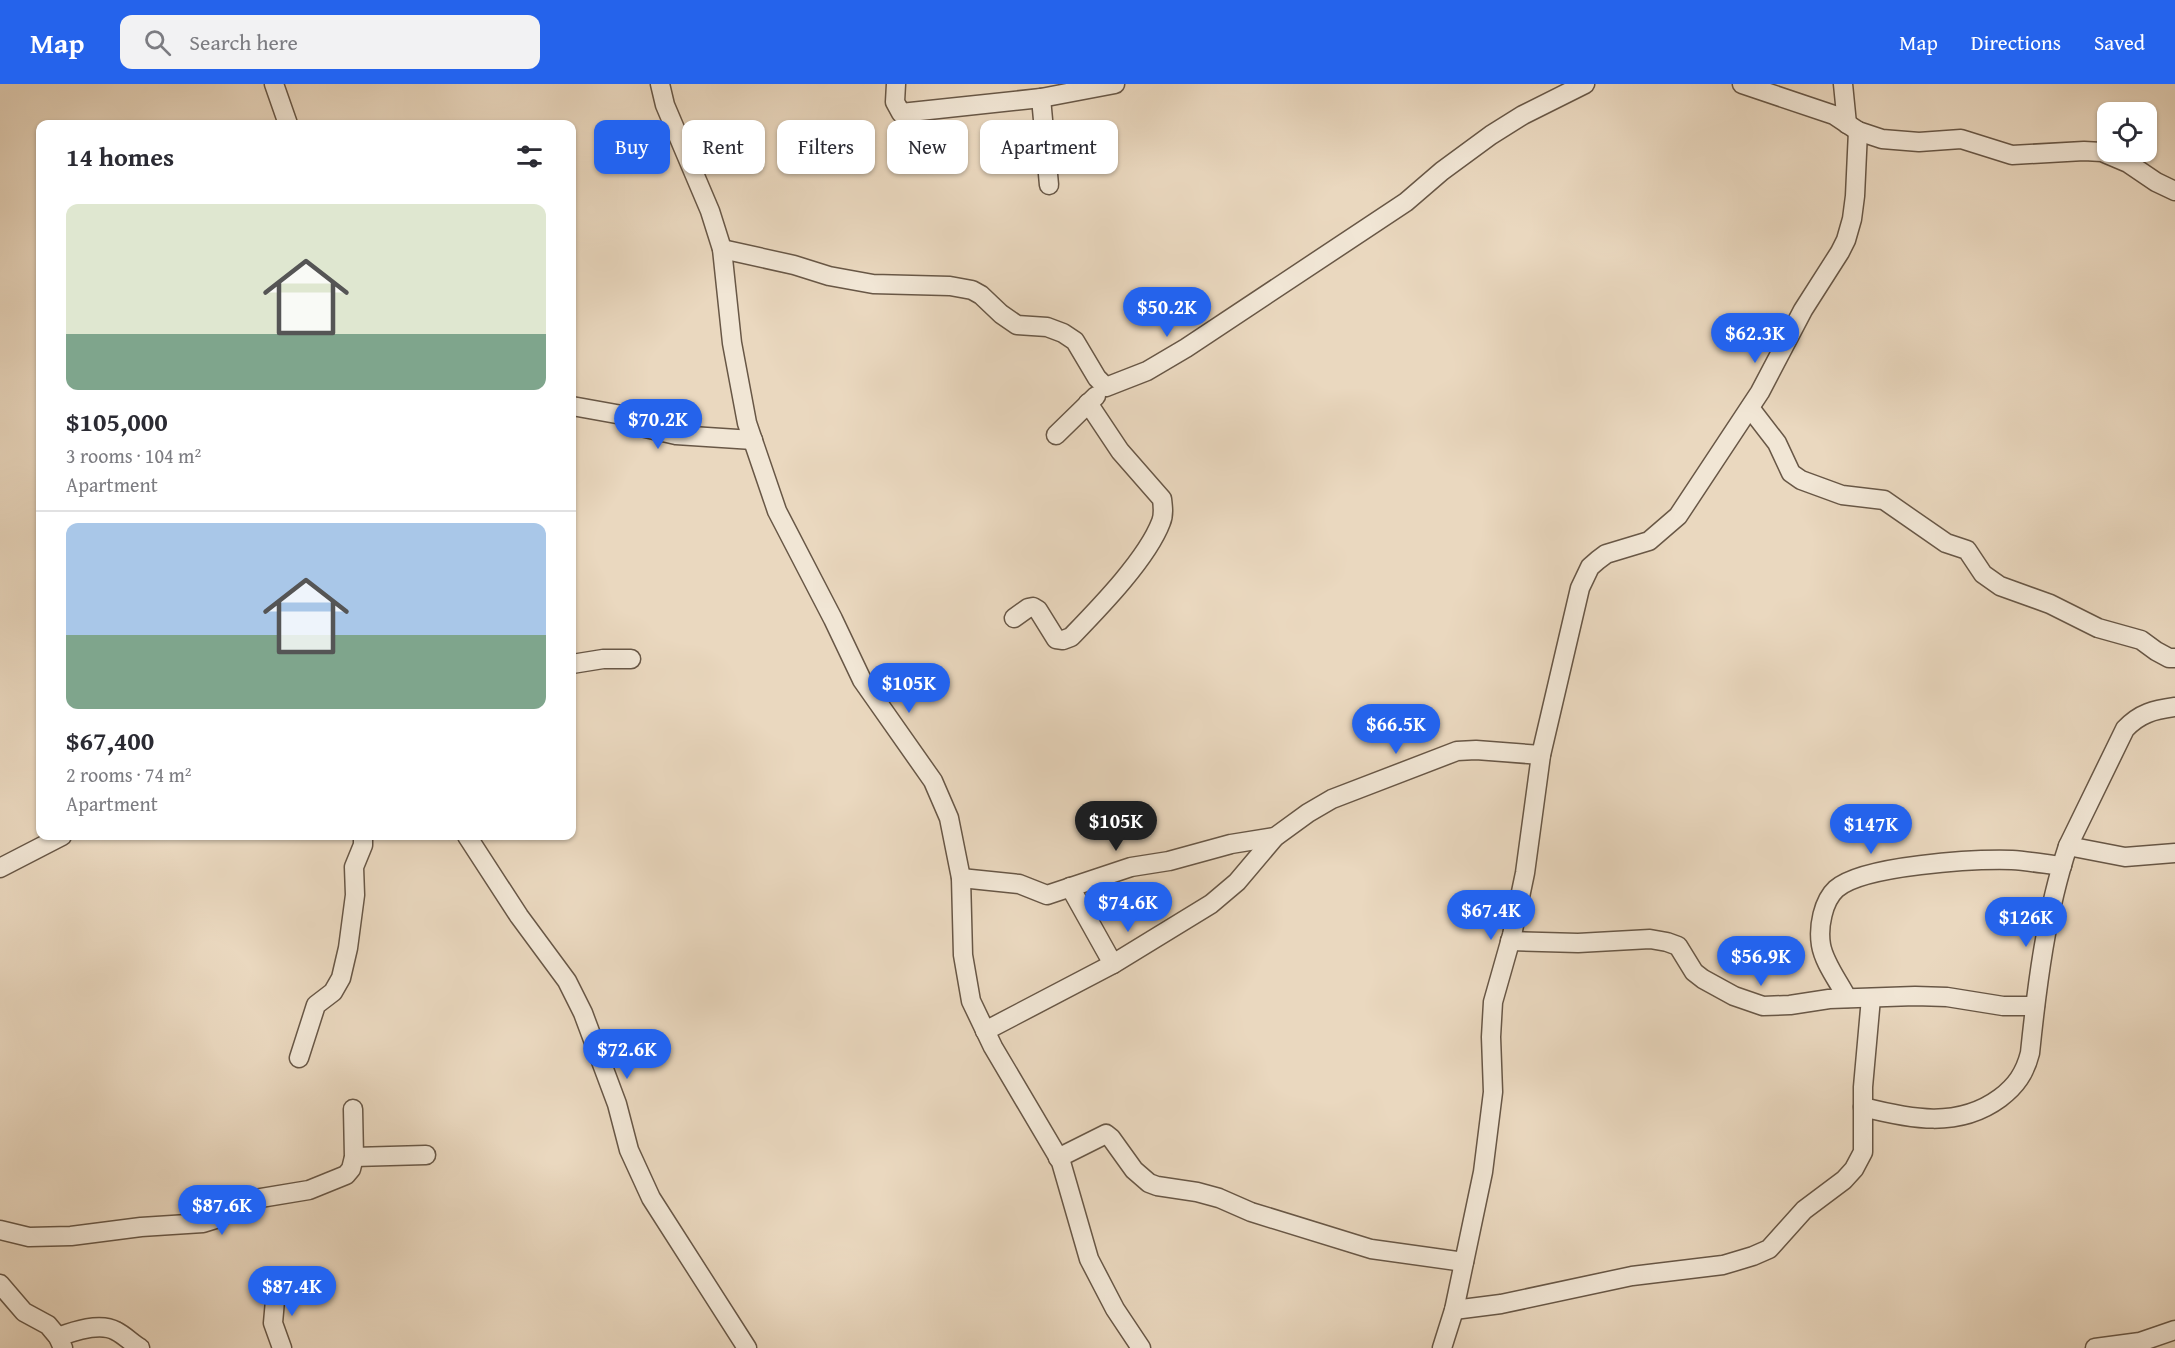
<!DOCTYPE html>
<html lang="en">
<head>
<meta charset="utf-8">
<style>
	body { margin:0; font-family:"Gentium Book Plus",serif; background:#f2f2f3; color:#2b2b33; height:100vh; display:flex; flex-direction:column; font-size:22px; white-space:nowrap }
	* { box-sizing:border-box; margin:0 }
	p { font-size:20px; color:#7c7c81 }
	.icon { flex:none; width:33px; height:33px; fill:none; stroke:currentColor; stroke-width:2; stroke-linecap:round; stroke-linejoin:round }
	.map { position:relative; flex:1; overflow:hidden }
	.drawer { position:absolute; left:36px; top:36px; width:540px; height:720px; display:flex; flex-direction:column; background:#fff; border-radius:12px; box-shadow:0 2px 4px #0004 }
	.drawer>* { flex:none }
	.top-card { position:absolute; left:594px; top:36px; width:570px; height:54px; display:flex; gap:12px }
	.controls { position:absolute; left:2097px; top:18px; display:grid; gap:12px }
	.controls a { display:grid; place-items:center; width:60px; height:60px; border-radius:12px; background:#fff; box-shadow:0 2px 4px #0004; font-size:30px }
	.price { position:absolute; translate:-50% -51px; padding:0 14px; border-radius:21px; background:#2563eb; color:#fff; font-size:20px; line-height:39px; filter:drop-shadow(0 2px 3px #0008) }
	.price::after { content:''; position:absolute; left:50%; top:36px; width:18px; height:14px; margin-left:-9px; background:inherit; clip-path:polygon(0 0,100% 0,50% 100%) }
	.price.active { background:#222; color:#fff }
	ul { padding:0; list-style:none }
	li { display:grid; align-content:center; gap:12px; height:318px; padding:0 30px }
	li+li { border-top:2px solid #e1e1e2 }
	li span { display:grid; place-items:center; height:186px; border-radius:12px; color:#555 }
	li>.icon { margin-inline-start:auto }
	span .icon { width:108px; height:108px; fill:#fffc; stroke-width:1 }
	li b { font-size:26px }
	h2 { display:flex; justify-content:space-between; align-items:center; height:72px; padding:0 30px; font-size:26px }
	.chip { padding:0 21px; border-radius:12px; background:#fff; box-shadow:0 2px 4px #0004; font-size:21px; line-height:54px }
	.chip.active { background:#2563eb; color:#fff }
	header { display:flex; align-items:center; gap:36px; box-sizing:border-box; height:84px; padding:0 30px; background:#2563eb; color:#fff }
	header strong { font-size:28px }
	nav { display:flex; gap:33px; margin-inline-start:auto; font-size:21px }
	.search { width:420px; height:54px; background:#f2f2f3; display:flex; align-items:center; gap:15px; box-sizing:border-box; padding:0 21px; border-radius:12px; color:#7c7c81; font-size:22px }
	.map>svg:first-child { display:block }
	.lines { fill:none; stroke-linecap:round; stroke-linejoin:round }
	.minor-casing { stroke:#685746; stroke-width:21 }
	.minor { stroke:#f1e6d5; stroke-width:18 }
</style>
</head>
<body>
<header>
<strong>Map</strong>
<div class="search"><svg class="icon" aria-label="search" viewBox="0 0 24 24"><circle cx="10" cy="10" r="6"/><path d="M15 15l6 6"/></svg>Search here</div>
<nav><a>Map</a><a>Directions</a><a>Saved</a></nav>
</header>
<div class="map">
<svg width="2175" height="1264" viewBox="0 0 2175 1264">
	<rect width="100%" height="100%" fill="#ead8bf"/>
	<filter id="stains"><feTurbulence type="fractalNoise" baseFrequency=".00333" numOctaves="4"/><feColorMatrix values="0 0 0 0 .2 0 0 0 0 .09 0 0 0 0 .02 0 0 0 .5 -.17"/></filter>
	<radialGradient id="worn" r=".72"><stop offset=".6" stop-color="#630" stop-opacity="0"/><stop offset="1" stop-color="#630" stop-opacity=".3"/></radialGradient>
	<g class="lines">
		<defs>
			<g id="minor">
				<path d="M 274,0 L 288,40"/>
				<path d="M 660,0 L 665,21 L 710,127 L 722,165 L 732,259 L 747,339 L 777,427 L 833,535 L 862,596 L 933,697 L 949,734 L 961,794 L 963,871 L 971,917 L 993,963 L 1061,1078 L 1089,1175 L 1115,1225 L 1141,1264"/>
				<path d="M 896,0 L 895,18 L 901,29 L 1041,14 L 1115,0"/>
				<path d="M 1742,0 L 1834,31 L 1858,47 L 1882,55 L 1919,58 L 1961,55 L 2012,71 L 2084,67 L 2102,68 L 2128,79 L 2156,98 L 2175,107"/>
				<path d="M 1843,0 L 1847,40"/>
				<path d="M 1041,14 L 1049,101"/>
				<path d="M 722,165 L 794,181 L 829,192 L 873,200 L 950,202 L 972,206 L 981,211 L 1001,230 L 1017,241 L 1047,243 L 1063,249 L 1075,257 L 1097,294 L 1106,303 L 1147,287 L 1186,264 L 1406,118 L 1442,87 L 1491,51 L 1523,31 L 1585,0"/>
				<path d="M 572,322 L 622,331 L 630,334 L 641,343 L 676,351 L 753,356"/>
				<path d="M 1750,324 L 1777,359 L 1791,389 L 1801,396 L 1842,411 L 1884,416 L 1946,459 L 1967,466 L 1983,490 L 2000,502 L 2050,520 L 2098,544 L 2141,556 L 2156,567 L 2169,574 L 2175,574"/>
				<path d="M 1056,351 L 1096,312"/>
				<path d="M 1014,534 L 1028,524 L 1033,523 L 1038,526 L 1056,555 L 1063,556 L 1071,553 C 1099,524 1147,475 1161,438 C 1164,431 1163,423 1162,415 L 1120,367 L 1088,319"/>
				<path d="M 572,580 L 603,575 L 631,575"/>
				<path d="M 467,752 L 519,832 L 567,897 L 583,929 L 617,1020 L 629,1066 L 651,1114 L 747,1264"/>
				<path d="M 2068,762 L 2125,773 L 2175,769"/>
				<path d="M 0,784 L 62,752"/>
				<path d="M 961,794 L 1019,800 L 1047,811 L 1131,783 L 1169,777 L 1231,760 L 1275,753"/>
				<path d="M 1070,803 L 1113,880"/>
				<path d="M 1510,857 L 1578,859 L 1650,855 L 1667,858 L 1678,862 L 1694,888 L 1703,895 L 1734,912 L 1763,922 L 1790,921 L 1829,915 L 1915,912 L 1947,913 L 2003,922 L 2035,922"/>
				<path d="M 1847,914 C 1839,898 1824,879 1821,861 C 1818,843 1823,817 1836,805 C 1863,781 1975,775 2012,776 C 2028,777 2045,780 2062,782"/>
				<path d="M 985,947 L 1113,880 L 1211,820 L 1237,798 L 1275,753 L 1308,729 L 1332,715 L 1457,667 L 1476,666 L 1541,671"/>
				<path d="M 299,974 L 316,921 L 333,908 L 341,894 L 348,864 L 355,811 L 354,783 L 363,761 L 363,752"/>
				<path d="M 1863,1023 C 1910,1035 1958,1045 2000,1014 C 2016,1002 2025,989 2030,969 C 2037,901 2046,828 2068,762 L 2125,645 C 2140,629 2154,626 2175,623"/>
				<path d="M 354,1073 L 426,1071"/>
				<path d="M 1058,1074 L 1106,1050 L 1111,1054 L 1134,1086 L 1149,1099 L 1157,1102 L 1197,1108 L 1219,1114 L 1251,1128 L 1371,1165 L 1464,1178"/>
				<path d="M 0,1146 L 29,1153 L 71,1152 L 141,1143 L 203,1139 L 219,1134 L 249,1116 L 309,1106 L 346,1091 L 351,1085 L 354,1073 L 353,1025"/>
				<path d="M 0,1200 L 24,1228 L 48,1241 L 58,1253 L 63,1264"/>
				<path d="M 276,1205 L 273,1239 L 282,1264"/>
				<path d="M 1454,1226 L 1501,1220 L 1632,1192 L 1723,1181 L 1753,1172 L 1769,1165 L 1804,1126 L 1844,1096 L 1854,1085 L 1863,1068 L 1863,1003 L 1871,914"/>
				<path d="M 58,1253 C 74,1247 100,1238 116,1247 C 124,1251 132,1259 140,1264"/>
				<path d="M 1442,1264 L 1454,1226 L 1483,1088 L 1493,1008 L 1491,953 L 1493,918 L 1512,851 L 1525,789 L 1541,671 L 1580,504 L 1590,483 L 1598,476 L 1606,470 L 1649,457 L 1678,432 L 1760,308 L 1803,226 L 1840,168 L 1846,156 L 1852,135 L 1855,112 L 1858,47"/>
				<path d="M 2095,1264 L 2140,1258 L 2175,1246"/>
			</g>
		</defs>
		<use href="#minor" class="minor-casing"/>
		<use href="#minor" class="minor"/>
	</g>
	<rect width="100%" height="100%" filter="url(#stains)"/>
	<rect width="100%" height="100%" fill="url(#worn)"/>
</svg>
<div class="controls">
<a><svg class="icon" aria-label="locate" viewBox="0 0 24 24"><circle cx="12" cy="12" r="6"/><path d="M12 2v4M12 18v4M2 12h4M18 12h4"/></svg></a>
</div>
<b class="price" style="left:1167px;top:254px">$50.2K</b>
<b class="price" style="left:1755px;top:280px">$62.3K</b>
<b class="price" style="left:658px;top:366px">$70.2K</b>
<b class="price" style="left:909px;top:630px">$105K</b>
<b class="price" style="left:1396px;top:671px">$66.5K</b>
<b class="price active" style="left:1116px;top:768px">$105K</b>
<b class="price" style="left:1871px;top:771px">$147K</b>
<b class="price" style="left:1128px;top:849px">$74.6K</b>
<b class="price" style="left:1491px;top:857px">$67.4K</b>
<b class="price" style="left:2026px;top:864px">$126K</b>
<b class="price" style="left:1761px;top:903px">$56.9K</b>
<b class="price" style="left:627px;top:996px">$72.6K</b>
<b class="price" style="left:222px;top:1152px">$87.6K</b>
<b class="price" style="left:292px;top:1233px">$87.4K</b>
<div class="top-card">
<a class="chip active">Buy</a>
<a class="chip">Rent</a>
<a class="chip">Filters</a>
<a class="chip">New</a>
<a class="chip">Apartment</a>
</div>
<section class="drawer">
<h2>14 homes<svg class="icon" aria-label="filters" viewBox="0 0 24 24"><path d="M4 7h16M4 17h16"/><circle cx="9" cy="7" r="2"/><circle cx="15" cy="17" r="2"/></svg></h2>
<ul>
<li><span style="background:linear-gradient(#dfe7d0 70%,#7fa58c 0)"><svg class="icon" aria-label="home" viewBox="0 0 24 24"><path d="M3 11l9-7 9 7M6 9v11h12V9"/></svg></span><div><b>$105,000</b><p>3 rooms · 104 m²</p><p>Apartment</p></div></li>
<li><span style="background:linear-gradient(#a9c7e8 60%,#7fa58c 0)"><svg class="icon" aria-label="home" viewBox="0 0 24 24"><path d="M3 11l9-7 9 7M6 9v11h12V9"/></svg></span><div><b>$67,400</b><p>2 rooms · 74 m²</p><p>Apartment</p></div></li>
</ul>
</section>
</div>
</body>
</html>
